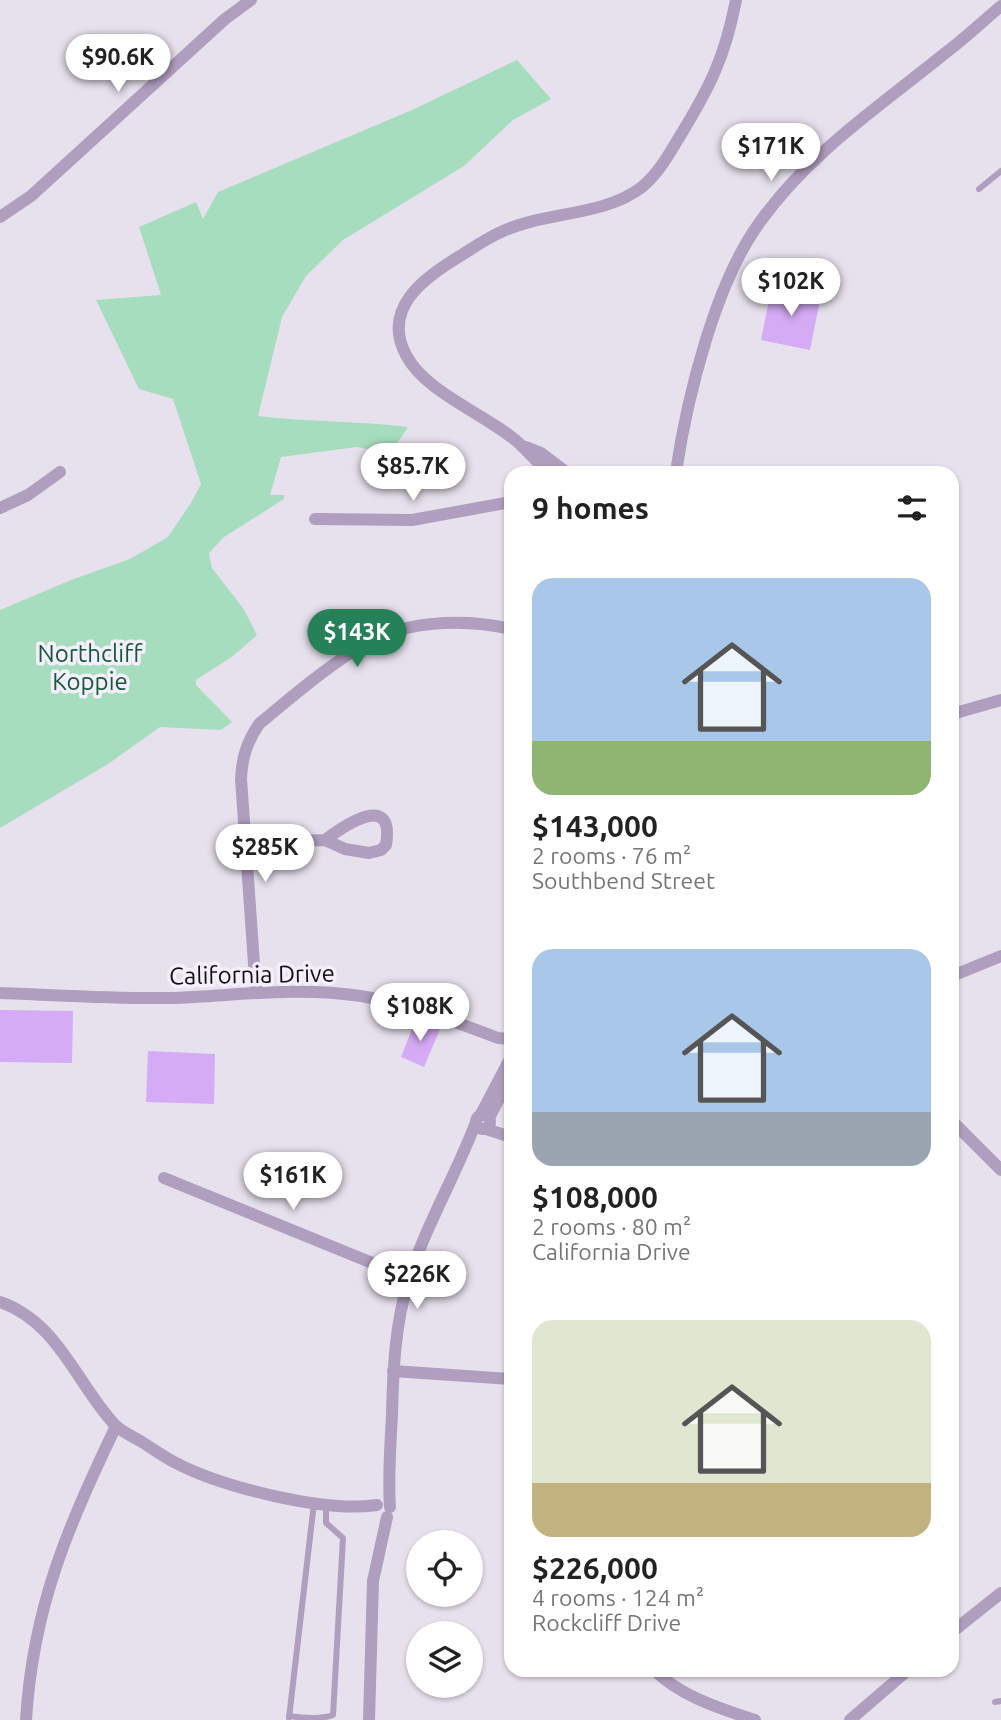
<!DOCTYPE html>
<html lang="en">
<head>
<meta charset="utf-8">
<style>
	body { margin:0; font-family:Ubuntu,sans-serif; background:#f6f6f6; color:#222; height:100vh; display:flex; flex-direction:column; font-size:26px; white-space:nowrap }
	* { box-sizing:border-box; margin:0 }
	p { font-size:23px; color:#767676 }
	.icon { flex:none; width:38px; height:38px; fill:none; stroke:currentColor; stroke-width:2; stroke-linecap:round; stroke-linejoin:round }
	.map { position:relative; flex:1; overflow:hidden }
	.side { position:absolute; left:504px; top:466px; width:455px; height:1211px; display:flex; flex-direction:column; background:#fff; border-radius:21px; box-shadow:0 2px 5px #0004 }
	.side>* { flex:none }
	.tools { position:absolute; left:406px; top:1530px; display:grid; gap:14px }
	.tools a { display:grid; place-items:center; width:77px; height:77px; border-radius:50%; background:#fff; box-shadow:0 2px 5px #0004; font-size:35px }
	.price { position:absolute; translate:-50% -60px; padding:0 16px; border-radius:24px; background:#fff; color:#222; font-size:23px; line-height:46px; filter:drop-shadow(0 2px 4px #0008) }
	.price::after { content:''; position:absolute; left:50%; top:42px; width:21px; height:16px; margin-left:-10px; background:inherit; clip-path:polygon(0 0,100% 0,50% 100%) }
	.price.selected { background:#258158; color:#fff }
	ul { padding:0; list-style:none }
	li { display:grid; align-content:center; gap:14px; height:371px; padding:0 28px }
	li span { display:grid; place-items:center; height:217px; border-radius:21px; color:#555 }
	li>.icon { margin-inline-start:auto }
	span .icon { width:126px; height:126px; fill:#fffc; stroke-width:1 }
	li b { font-size:30px }
	h2 { display:flex; justify-content:space-between; align-items:center; height:84px; padding:0 28px; font-size:30px }
	.map>svg:first-child { display:block }
	.green { fill:#a6ddbe }
	.building { fill:#d5abf5 }
	.lines { fill:none; stroke-linecap:round; stroke-linejoin:round }
	.lane { stroke:#b09ebe; stroke-width:6 }
	.street { stroke:#b09ebe; stroke-width:12 }
	.labels { text-anchor:middle; stroke-width:7; stroke-linejoin:round; paint-order:stroke }
	.park-label { font-size:24px; fill:#155a3b; stroke:#f5eefb }
	.street-label { font-size:24px; fill:#131014; stroke:#f5eefb }
</style>
</head>
<body>
<div class="map">
<svg width="1001" height="1720" viewBox="0 0 1001 1720">
	<rect width="100%" height="100%" fill="#e7e1ed"/>
	<path class="green" d="M 517,60 L 551,99 L 513,120 L 464,166 L 343,240 L 306,276 L 282,317 L 258,416 C 308,422 358,421 408,427 L 390,454 L 357,447 L 281,457 L 270,495 L 284,495 L 284,499 L 224,537 L 209,553 L 212,568 L 243,608 L 257,635 L 233,656 L 196,680 L 196,685 L 232,722 L 221,730 L 160,727 L 108,764 L 0,828 L 0,610 L 71,580 L 130,559 L 168,537 L 191,503 L 201,484 L 173,399 L 139,389 L 96,300 L 161,295 L 139,227 L 196,202 L 203,219 L 218,192 L 412,110 Z"/>
	<g class="building">
		<path d="M 772,285 L 821,295 L 810,350 L 761,340 Z"/>
		<path d="M 0,1010 L 73,1011 L 72,1063 L 0,1062 Z"/>
		<path d="M 416,1019 L 440,1029 L 424,1067 L 401,1057 Z"/>
		<path d="M 148,1051 L 215,1054 L 214,1104 L 146,1102 Z"/>
	</g>
	<g class="lines">
		<g class="lane">
			<path d="M 979,189 L 1001,171"/>
			<path d="M 995,1702 L 1001,1701"/>
			<path d="M 289,1716 C 303,1718 320,1720 333,1715 L 343,1538 L 326,1523 L 326,1505"/>
			<path d="M 289,1718 L 314,1503"/>
		</g>
		<g class="street">
			<path d="M 0,217 L 31,196 L 225,19 L 251,0"/>
			<path d="M 526,447 L 541,453 L 566,472"/>
			<path d="M 548,472 C 539,464 531,455 522,446 C 491,416 426,394 406,355 C 381,308 425,277 460,256 C 473,248 487,238 501,232 C 545,211 603,217 642,187 C 659,173 669,154 680,136 C 710,87 725,57 736,0"/>
			<path d="M 676,472 C 687,398 715,283 760,222 C 809,153 880,106 944,54 C 964,39 982,22 1001,6"/>
			<path d="M 0,508 L 28,495 L 60,472"/>
			<path d="M 315,519 L 412,520 L 511,502"/>
			<path d="M 952,714 L 1001,700"/>
			<path d="M 245,843 L 325,840 L 345,849 L 369,853 L 381,850 L 386,845 C 395,791 345,825 325,840"/>
			<path d="M 952,976 L 1001,956"/>
			<path d="M 256,992 L 241,779 C 242,757 247,742 259,724 C 290,698 323,670 358,648 C 401,620 463,618 511,629"/>
			<path d="M 0,993 C 56,995 113,999 170,998 C 235,996 295,986 361,996 C 408,1004 453,1021 498,1038 L 511,1039"/>
			<circle cx="483" cy="1122" r="7"/>
			<path d="M 480,1116 L 511,1057"/>
			<path d="M 489,1118 L 511,1076"/>
			<path d="M 952,1121 L 1001,1170"/>
			<path d="M 486,1129 L 511,1137"/>
			<path d="M 164,1178 L 409,1278"/>
			<path d="M 0,1302 C 58,1322 76,1383 115,1425 C 122,1432 134,1437 142,1442 C 153,1449 163,1456 174,1462 C 221,1487 325,1513 377,1505"/>
			<path d="M 393,1371 L 511,1379"/>
			<path d="M 390,1507 C 388,1477 390,1447 392,1416 C 393,1370 395,1323 409,1279 C 426,1225 456,1175 476,1122"/>
			<path d="M 952,1632 L 1001,1593"/>
			<path d="M 654,1670 C 682,1697 719,1708 755,1720"/>
			<path d="M 26,1720 C 33,1606 68,1527 116,1426"/>
			<path d="M 369,1720 L 373,1581 L 387,1517"/>
			<path d="M 850,1720 L 908,1670"/>
		</g>
	</g>
	<g class="labels">
		<g class="park-label">
			<text x="90" y="662">Northcliff<tspan x="90" dy="28">Koppie</tspan></text>
		</g>
		<g class="street-label">
			<text transform="translate(252 975) rotate(-1)" y="8">California Drive</text>
		</g>
	</g>
</svg>
<div class="tools">
<a><svg class="icon" aria-label="locate" viewBox="0 0 24 24"><circle cx="12" cy="12" r="6"/><path d="M12 2v4M12 18v4M2 12h4M18 12h4"/></svg></a>
<a><svg class="icon" aria-label="layers" viewBox="0 0 24 24"><path d="M12 4l9 5-9 5-9-5zM3 14l9 5 9-5"/></svg></a>
</div>
<b class="price" style="left:118px;top:94px">$90.6K</b>
<b class="price" style="left:771px;top:183px">$171K</b>
<b class="price" style="left:791px;top:318px">$102K</b>
<b class="price" style="left:413px;top:503px">$85.7K</b>
<b class="price selected" style="left:357px;top:669px">$143K</b>
<b class="price" style="left:265px;top:884px">$285K</b>
<b class="price" style="left:420px;top:1043px">$108K</b>
<b class="price" style="left:293px;top:1212px">$161K</b>
<b class="price" style="left:417px;top:1311px">$226K</b>
<section class="side">
<h2>9 homes<svg class="icon" aria-label="filters" viewBox="0 0 24 24"><path d="M4 7h16M4 17h16"/><circle cx="9" cy="7" r="2"/><circle cx="15" cy="17" r="2"/></svg></h2>
<ul>
<li><span style="background:linear-gradient(#a9c7e8 75%,#8fb573 0)"><svg class="icon" aria-label="home" viewBox="0 0 24 24"><path d="M3 11l9-7 9 7M6 9v11h12V9"/></svg></span><div><b>$143,000</b><p>2 rooms · 76 m²</p><p>Southbend Street</p></div></li>
<li><span style="background:linear-gradient(#a9c7e8 75%,#9aa5b1 0)"><svg class="icon" aria-label="home" viewBox="0 0 24 24"><path d="M3 11l9-7 9 7M6 9v11h12V9"/></svg></span><div><b>$108,000</b><p>2 rooms · 80 m²</p><p>California Drive</p></div></li>
<li><span style="background:linear-gradient(#dfe7d0 75%,#c2b280 0)"><svg class="icon" aria-label="home" viewBox="0 0 24 24"><path d="M3 11l9-7 9 7M6 9v11h12V9"/></svg></span><div><b>$226,000</b><p>4 rooms · 124 m²</p><p>Rockcliff Drive</p></div></li>
</ul>
</section>
</div>
</body>
</html>
